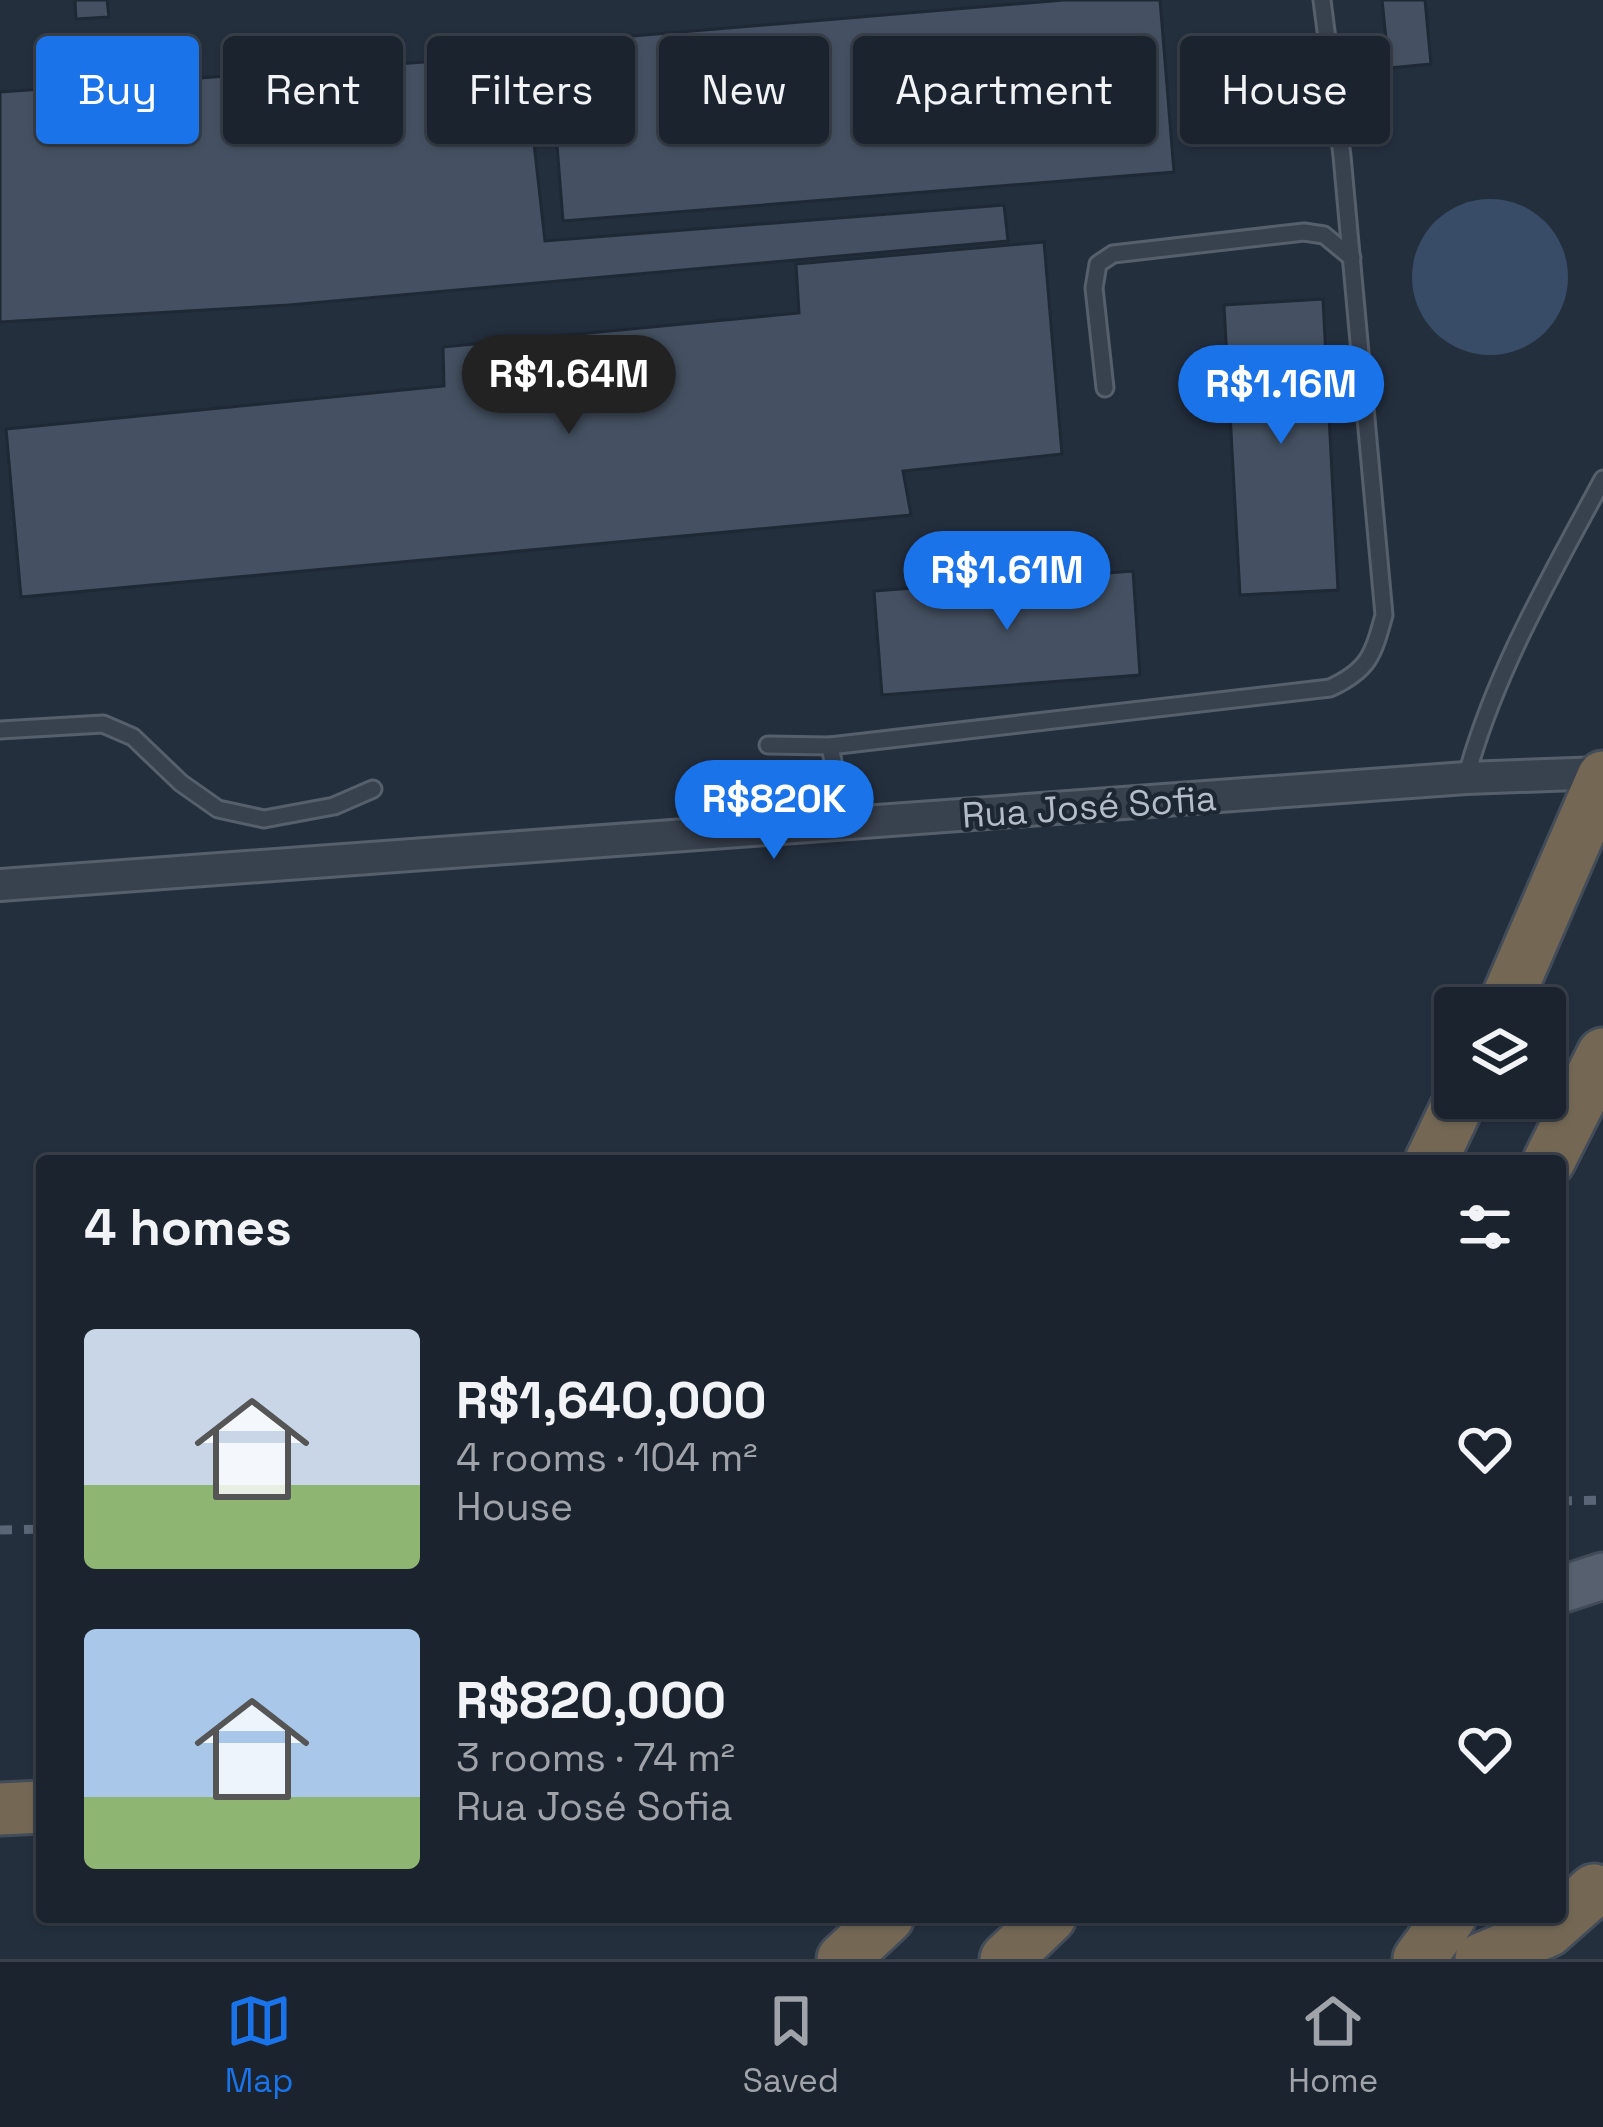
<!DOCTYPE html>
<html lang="en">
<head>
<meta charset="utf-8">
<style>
	body { margin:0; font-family:"Space Grotesk",sans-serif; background:#282f3a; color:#f1f3f6; height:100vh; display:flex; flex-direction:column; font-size:45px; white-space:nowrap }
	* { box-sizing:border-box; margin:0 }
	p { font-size:39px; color:#a0a4aa }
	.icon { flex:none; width:66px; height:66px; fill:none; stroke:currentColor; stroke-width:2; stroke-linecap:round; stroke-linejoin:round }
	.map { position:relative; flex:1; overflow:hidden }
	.side { position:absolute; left:36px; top:1155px; width:1530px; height:768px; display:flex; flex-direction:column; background:#1b232e; border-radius:12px; box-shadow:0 3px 9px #0004,0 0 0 3px #39404a }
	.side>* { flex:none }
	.hud { position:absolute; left:36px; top:36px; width:1533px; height:108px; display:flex; gap:24px }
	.fabs { position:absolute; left:1434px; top:987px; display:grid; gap:24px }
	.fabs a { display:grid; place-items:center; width:132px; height:132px; border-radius:12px; background:#1b232e; box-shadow:0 3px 9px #0004,0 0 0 3px #39404a; font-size:60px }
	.price { position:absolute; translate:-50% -102px; padding:0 27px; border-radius:42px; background:#1a73e8; color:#fff; font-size:39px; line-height:78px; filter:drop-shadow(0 3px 6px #0008) }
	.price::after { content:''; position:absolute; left:50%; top:72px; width:36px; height:27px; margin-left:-18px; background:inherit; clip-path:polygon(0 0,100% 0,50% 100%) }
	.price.current { background:#222; color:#fff }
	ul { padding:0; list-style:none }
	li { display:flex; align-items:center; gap:36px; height:300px; padding:0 48px }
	li span { display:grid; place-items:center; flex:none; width:336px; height:240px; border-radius:12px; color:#555 }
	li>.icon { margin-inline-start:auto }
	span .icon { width:144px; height:144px; fill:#fffc; stroke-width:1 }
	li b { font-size:51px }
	h2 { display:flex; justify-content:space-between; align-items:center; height:144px; padding:0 48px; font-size:51px }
	.pill { padding:0 42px; border-radius:12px; background:#1b232e; box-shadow:0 3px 9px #0004,0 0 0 3px #39404a; font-size:42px; line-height:108px }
	.pill.current { background:#1a73e8; color:#fff }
	.menu { display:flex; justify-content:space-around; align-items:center; height:168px; border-top:3px solid #39404a; background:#1b232e; font-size:33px; color:#a0a4aa }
	.menu a { display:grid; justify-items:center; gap:6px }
	.menu .current { color:#1a73e8 }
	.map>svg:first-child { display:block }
	.water { fill:#394c67 }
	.building { fill:#455162; stroke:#1f2835; stroke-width:3 }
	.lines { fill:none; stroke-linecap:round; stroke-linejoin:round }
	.service-casing { stroke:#565f6c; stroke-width:21 }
	.minor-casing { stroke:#565f6c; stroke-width:36 }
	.primary-casing { stroke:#414a57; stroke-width:51 }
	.motorway-casing { stroke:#434c59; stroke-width:57 }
	.service { stroke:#38414e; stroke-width:15 }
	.minor { stroke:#38414e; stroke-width:30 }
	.primary { stroke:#56606e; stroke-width:45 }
	.motorway { stroke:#746855; stroke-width:51 }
	.rail { stroke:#5a6575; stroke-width:9; stroke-dasharray:12 12; stroke-linecap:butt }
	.labels { text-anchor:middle; stroke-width:9; stroke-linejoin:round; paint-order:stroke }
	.street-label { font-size:36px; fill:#b4bcc9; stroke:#1d2633 }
</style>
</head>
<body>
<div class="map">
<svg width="1603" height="1959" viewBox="0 0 1603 1959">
	<rect width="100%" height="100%" fill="#242f3e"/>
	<circle class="water" cx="1490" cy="277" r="78"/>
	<g class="building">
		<path d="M 75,0 L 107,0 L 109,17 L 76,19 Z"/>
		<path d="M 1064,0 L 1160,0 L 1174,172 L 563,221 L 549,43 Z"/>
		<path d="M 1382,0 L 1425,0 L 1431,64 L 1389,68 Z"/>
		<path d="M 524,55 L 545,241 L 1004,205 L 1008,241 L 289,305 L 0,322 L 0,92 Z"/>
		<path d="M 1044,242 L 1062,454 L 903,471 L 911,515 L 21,597 L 6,429 L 444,386 L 443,347 L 799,313 L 796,264 Z"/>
		<path d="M 1323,299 L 1338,590 L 1240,595 L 1224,305 Z"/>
		<path d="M 1133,571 L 1140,675 L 882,695 L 874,591 Z"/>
	</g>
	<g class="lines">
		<defs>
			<g id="service">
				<path d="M 1105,388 L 1094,288 L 1098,264 L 1113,254 L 1304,232 L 1324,235 L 1352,258"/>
				<path d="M 0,730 L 103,724 L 133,737 L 181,783 L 218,809 L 264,819 L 334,806 L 373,789"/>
				<path d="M 768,745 L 830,746"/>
				<path d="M 1466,778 C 1495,671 1551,576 1603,479"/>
				<path d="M 845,823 L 830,746 L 1330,688 C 1369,670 1373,655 1384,615 L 1342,156 L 1322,0"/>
			</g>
			<path id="minor" d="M 0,885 L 1466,778 L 1603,773"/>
			<path id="primary" d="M 1560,1590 L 1603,1576"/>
			<g id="motorway">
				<path d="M 1503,1008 L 1603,777"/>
				<path d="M 1431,1161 L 1461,1098"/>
				<path d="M 1549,1161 L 1603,1054"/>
				<path d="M 0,1809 L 42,1807"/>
				<path d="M 843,1959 L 888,1917"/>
				<path d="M 1006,1959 L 1050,1917"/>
				<path d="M 1419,1959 L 1450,1917"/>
				<path d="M 1481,1959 L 1548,1931 L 1594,1890"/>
			</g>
		</defs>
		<use href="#service" class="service-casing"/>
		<use href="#minor" class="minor-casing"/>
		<use href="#primary" class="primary-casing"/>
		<use href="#motorway" class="motorway-casing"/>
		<use href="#service" class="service"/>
		<use href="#minor" class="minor"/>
		<use href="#primary" class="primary"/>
		<use href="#motorway" class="motorway"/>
		<g class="rail">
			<path d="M 1560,1501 L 1603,1500"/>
			<path d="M 0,1530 L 42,1529"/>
		</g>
	</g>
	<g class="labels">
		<g class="street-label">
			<text transform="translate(1089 806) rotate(-4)" y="13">Rua José Sofia</text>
		</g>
	</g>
</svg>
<div class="fabs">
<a><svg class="icon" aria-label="layers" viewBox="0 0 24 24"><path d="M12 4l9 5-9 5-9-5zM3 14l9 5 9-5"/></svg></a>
</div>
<b class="price current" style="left:569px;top:437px">R$1.64M</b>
<b class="price" style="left:1281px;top:447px">R$1.16M</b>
<b class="price" style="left:1007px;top:633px">R$1.61M</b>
<b class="price" style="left:774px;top:862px">R$820K</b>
<div class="hud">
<a class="pill current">Buy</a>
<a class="pill">Rent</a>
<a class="pill">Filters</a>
<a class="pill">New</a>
<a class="pill">Apartment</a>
<a class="pill">House</a>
</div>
<section class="side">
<h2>4 homes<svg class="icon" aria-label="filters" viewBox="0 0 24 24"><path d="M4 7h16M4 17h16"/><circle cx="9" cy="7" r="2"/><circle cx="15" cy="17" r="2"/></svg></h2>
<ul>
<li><span style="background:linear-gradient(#c9d6e8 65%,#8fb573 0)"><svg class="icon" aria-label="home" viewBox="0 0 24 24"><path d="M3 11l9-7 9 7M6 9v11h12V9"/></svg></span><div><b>R$1,640,000</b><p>4 rooms · 104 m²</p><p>House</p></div><svg class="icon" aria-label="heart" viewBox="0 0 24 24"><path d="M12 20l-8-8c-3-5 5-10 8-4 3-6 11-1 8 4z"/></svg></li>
<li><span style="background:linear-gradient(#a9c7e8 70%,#8fb573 0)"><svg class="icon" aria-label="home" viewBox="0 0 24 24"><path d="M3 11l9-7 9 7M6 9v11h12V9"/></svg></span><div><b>R$820,000</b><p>3 rooms · 74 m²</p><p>Rua José Sofia</p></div><svg class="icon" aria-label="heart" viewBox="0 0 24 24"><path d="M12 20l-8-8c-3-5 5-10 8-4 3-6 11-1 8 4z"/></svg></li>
</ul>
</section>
</div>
<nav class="menu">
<a class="current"><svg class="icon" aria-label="map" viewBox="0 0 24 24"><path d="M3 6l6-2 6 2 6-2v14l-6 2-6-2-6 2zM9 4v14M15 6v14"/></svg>Map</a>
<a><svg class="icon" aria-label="saved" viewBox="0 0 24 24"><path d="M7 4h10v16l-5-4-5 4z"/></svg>Saved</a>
<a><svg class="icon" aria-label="home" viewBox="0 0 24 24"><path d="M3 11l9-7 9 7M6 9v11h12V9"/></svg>Home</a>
</nav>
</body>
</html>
